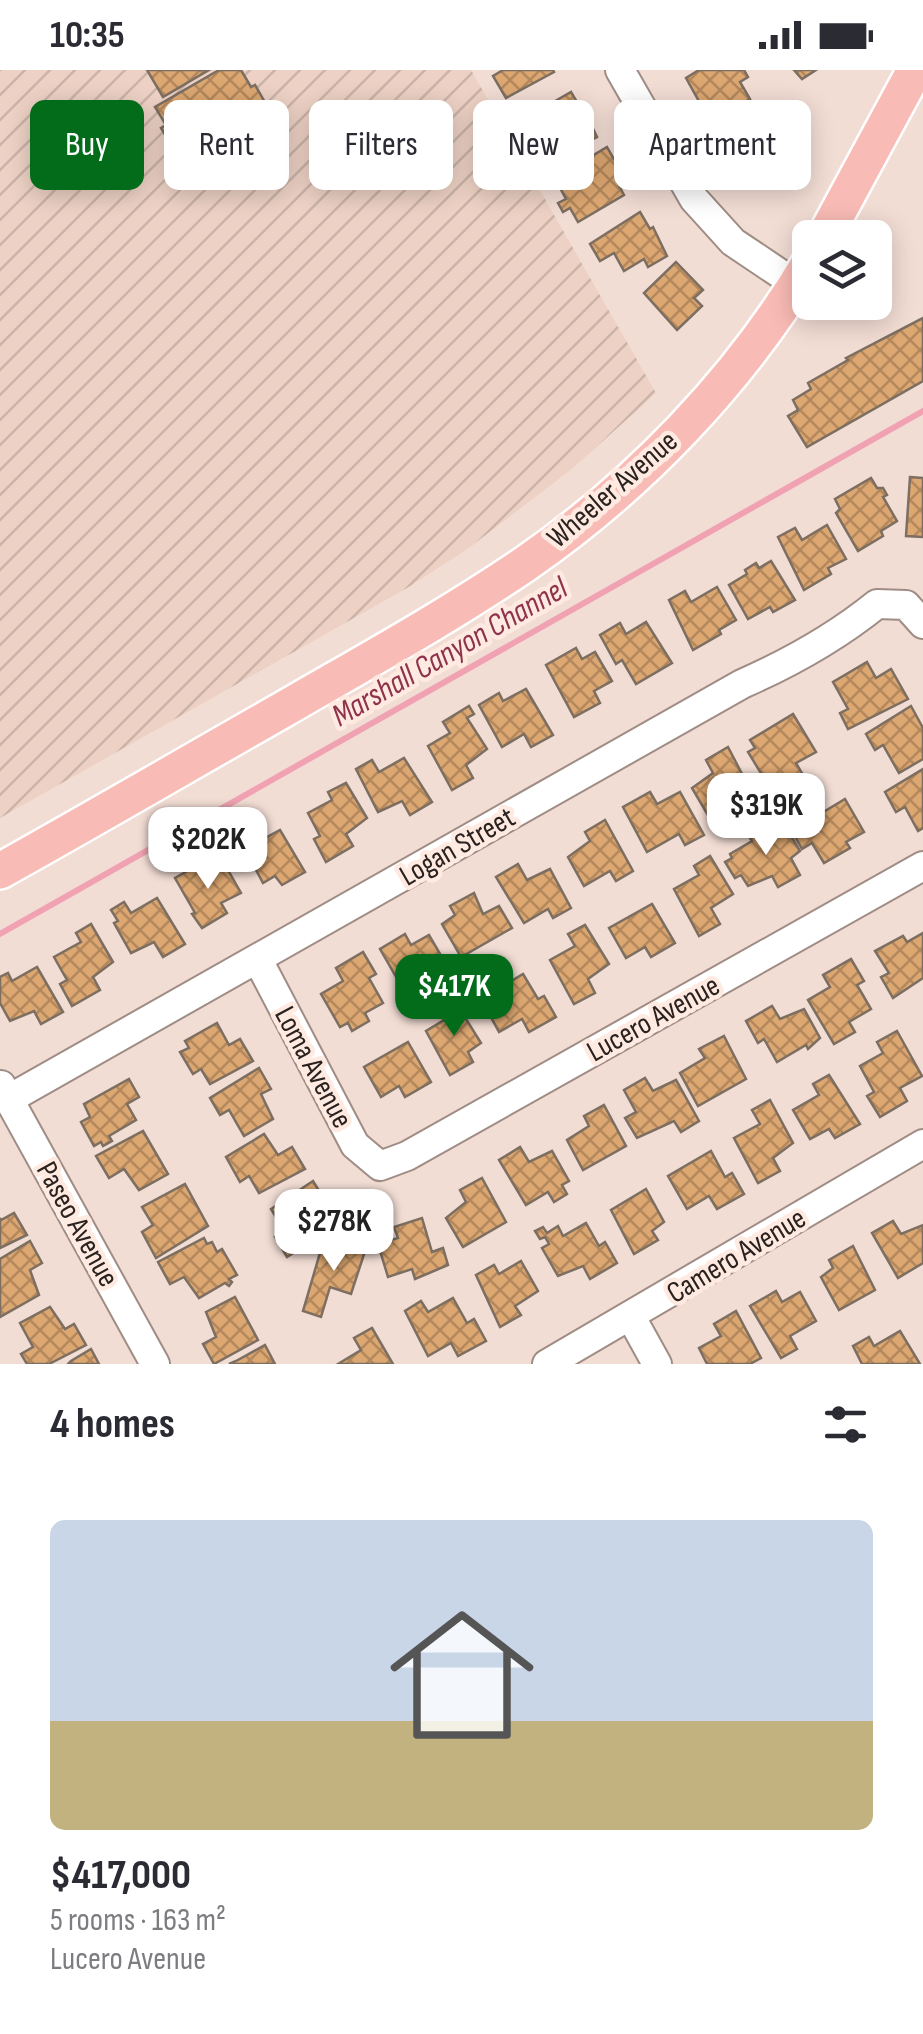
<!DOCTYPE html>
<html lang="en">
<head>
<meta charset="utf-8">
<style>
	body { margin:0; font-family:"Sofia Sans Condensed",sans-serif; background:#f2f2f3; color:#2b2b33; height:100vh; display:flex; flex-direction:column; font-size:38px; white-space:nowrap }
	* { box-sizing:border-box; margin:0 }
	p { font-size:32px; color:#7c7c81 }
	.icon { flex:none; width:55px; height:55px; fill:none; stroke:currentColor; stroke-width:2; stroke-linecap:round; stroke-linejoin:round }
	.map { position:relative; height:1294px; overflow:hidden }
	.drawer { display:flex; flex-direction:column; background:#fff; flex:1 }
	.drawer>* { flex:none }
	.banner { position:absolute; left:30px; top:30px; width:865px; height:90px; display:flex; gap:20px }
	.fabs { position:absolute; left:792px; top:150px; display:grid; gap:20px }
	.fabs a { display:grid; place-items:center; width:100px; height:100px; border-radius:15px; background:#fff; box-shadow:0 5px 25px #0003; font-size:50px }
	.price { position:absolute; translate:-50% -85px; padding:0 22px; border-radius:20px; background:#fff; color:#222; font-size:32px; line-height:65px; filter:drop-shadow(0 2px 5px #0008) }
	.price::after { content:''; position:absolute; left:50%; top:60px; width:30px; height:22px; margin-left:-15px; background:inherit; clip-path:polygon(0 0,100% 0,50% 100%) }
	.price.selected { background:#036c1b; color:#fff }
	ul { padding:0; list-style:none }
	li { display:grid; align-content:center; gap:20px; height:530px; padding:0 50px }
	li span { display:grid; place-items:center; height:310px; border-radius:15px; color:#555 }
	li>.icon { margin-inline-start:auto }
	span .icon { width:180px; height:180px; fill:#fffc; stroke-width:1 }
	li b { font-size:42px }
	h2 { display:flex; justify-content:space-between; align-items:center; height:120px; padding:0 50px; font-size:42px }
	.chip { padding:0 35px; border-radius:15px; background:#fff; box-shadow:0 5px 25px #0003; font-size:35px; line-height:90px }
	.chip.selected { background:#036c1b; color:#fff }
	.status { display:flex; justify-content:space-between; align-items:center; height:70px; padding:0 50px; background:#fff; direction:ltr }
	.status svg { height:28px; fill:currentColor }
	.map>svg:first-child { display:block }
	.industrial { fill:url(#industrial-furrows) }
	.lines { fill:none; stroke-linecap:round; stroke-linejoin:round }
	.stream { stroke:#f1a2b2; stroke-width:6 }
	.building { fill:url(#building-cross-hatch); stroke:#7c6e61; stroke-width:2.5 }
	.minor-casing { stroke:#9f8c84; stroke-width:32 }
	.major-casing { stroke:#fff; stroke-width:40 }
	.minor { stroke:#fff; stroke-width:28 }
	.major { stroke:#f9bbb5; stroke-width:35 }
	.labels { text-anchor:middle; stroke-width:9; stroke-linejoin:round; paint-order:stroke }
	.street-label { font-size:30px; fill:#29221f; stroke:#ffeae1 }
	.water-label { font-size:32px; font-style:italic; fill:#8e334c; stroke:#ffeae1 }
</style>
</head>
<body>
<div class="status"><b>10:35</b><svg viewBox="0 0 49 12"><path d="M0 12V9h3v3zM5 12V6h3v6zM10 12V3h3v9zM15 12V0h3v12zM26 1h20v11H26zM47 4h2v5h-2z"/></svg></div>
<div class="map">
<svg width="923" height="1294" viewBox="0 0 923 1294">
	<defs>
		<pattern id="industrial-furrows" width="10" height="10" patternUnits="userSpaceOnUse" patternTransform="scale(2.5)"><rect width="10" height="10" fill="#edd1c4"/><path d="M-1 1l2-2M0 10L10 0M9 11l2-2" fill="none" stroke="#cbb3a8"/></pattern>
		<pattern id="building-cross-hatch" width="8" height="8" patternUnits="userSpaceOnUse" patternTransform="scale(2.5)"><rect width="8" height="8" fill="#dda771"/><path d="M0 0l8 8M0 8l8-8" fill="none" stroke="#b3885c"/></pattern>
	</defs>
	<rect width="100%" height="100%" fill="#f2ddd4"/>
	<path class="industrial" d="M 0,0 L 471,0 L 656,323 L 573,398 L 466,480 L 407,518 L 0,748 Z"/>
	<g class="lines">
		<path class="stream" d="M 0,864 L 923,341"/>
	</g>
	<g class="building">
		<path d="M 147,0 L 209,0 L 163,27 Z"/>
		<path d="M 219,0 L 241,0 L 251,17 L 255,15 L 270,41 L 247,50 L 253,61 L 204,89 L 197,77 L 179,88 L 161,58 L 166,55 L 155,37 Z"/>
		<path d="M 503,0 L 553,0 L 554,2 L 506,28 L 493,6 Z"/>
		<path d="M 699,0 L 744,0 L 748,7 L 740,12 L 750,29 L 719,47 L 714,37 L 705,42 L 686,8 Z"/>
		<path d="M 794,0 L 816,0 L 802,9 Z"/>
		<path d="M 571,22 L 581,39 L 583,38 L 597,67 L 578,77 L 574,69 L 541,86 L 527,61 L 537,56 L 531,45 Z"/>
		<path d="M 770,53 L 790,88 L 751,110 L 743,94 L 735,98 L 719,71 L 740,59 L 744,67 Z"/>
		<path d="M 607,77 L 623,105 L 616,110 L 624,125 L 578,152 L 570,138 L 563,142 L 558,133 L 566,129 L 559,116 L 589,99 L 591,97 L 587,89 Z"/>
		<path d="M 640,142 L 650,159 L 653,157 L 667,186 L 648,197 L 644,189 L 624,201 L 614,183 L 600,191 L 590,174 Z"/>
		<path d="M 676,192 L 703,220 L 694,228 L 702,236 L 677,260 L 644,223 Z"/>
		<path d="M 923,248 L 923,311 L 807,377 L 788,346 L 798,340 L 793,330 L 811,319 L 808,313 L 848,290 L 846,288 Z"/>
		<path d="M 910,407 L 923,408 L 923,467 L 906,466 Z"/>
		<path d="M 871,408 L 877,418 L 883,418 L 887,425 L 883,427 L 897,451 L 881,461 L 883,466 L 858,481 L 836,443 L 840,439 L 835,429 Z"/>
		<path d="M 827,455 L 846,489 L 828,498 L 831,504 L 804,520 L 778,467 L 795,458 L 802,470 Z"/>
		<path d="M 771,491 L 795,530 L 773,542 L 770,537 L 748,549 L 729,515 L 747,504 L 745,500 L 756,493 L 759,498 Z"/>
		<path d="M 717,517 L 736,550 L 719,560 L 721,564 L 693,580 L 669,530 L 685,521 L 691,532 Z"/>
		<path d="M 646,552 L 672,593 L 636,614 L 622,590 L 616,594 L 600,565 L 620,553 L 626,564 Z"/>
		<path d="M 576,578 L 582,589 L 595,582 L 612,611 L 594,621 L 600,633 L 574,647 L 546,595 Z"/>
		<path d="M 867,592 L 876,608 L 891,599 L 908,629 L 848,659 L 840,643 L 848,639 L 833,612 Z"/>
		<path d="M 526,619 L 553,665 L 531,677 L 524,664 L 502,677 L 479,635 L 499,623 L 503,631 Z"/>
		<path d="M 469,636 L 474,644 L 467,648 L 487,679 L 466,695 L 473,708 L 452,720 L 428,676 L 450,663 L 443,652 Z"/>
		<path d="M 911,636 L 923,658 L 923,689 L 899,703 L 883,675 L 875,680 L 866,664 Z"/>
		<path d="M 793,644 L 816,682 L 796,693 L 803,705 L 773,723 L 748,682 L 755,678 L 750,670 Z"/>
		<path d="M 728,677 L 752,723 L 730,735 L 735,745 L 718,755 L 712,745 L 709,747 L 692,718 L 713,703 L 706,690 Z"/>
		<path d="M 404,688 L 432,732 L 410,745 L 402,731 L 378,742 L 356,699 L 372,690 L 379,702 Z"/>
		<path d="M 923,699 L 923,758 L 918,761 L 905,737 L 896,742 L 885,722 Z"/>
		<path d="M 346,713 L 367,748 L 346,764 L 353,776 L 326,792 L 314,769 L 320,766 L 308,743 L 332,730 L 328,722 Z"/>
		<path d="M 650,722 L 657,734 L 680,722 L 704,765 L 685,775 L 679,764 L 647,782 L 623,737 Z"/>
		<path d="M 845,729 L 864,762 L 846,772 L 850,778 L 824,793 L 812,773 L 802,779 L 792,761 Z"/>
		<path d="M 605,750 L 633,801 L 616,811 L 610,801 L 584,816 L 568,787 L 590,771 L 585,762 Z"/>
		<path d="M 768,753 L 776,766 L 787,759 L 800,781 L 791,788 L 800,805 L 778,817 L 772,806 L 748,816 L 741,805 L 735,808 L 725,792 L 732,788 L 730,784 L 752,771 L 748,765 Z"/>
		<path d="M 262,758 L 267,767 L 280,760 L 305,802 L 282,815 L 275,806 L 263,813 L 240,770 Z"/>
		<path d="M 710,786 L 733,824 L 711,838 L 720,854 L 699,866 L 674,819 L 699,805 L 694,796 Z"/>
		<path d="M 224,793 L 241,823 L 221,833 L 227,843 L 202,858 L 192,844 L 195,843 L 175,808 L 198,795 L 204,805 Z"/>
		<path d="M 518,794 L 527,810 L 550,799 L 571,838 L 553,848 L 548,839 L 524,853 L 496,807 Z"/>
		<path d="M 474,823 L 483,844 L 499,836 L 512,858 L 461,887 L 442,854 L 455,845 L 450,836 Z"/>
		<path d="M 157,828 L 185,874 L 163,887 L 154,872 L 131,883 L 114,853 L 118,851 L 111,840 L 124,832 L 131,843 Z"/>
		<path d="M 652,834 L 675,873 L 651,887 L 645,877 L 626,888 L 609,858 Z"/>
		<path d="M 91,854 L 113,892 L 93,907 L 100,920 L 72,936 L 60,914 L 67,910 L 54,887 L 81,872 L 76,863 Z"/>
		<path d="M 585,855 L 609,894 L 588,909 L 595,923 L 574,934 L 550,890 L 575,876 L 568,864 Z"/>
		<path d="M 923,863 L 923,908 L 893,928 L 881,907 L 889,903 L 875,881 L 903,866 L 907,872 Z"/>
		<path d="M 405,864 L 411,875 L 429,865 L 446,894 L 403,919 L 380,879 Z"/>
		<path d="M 363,882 L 376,904 L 369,908 L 383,933 L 365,943 L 369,951 L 352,961 L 348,953 L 340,957 L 321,924 L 343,911 L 336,898 Z"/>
		<path d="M 851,889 L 864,911 L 857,915 L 871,939 L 849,952 L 855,962 L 834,974 L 808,930 L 830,917 L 823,905 Z"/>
		<path d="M 37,897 L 63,942 L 41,954 L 34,941 L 10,951 L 0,933 L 0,907 L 8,903 L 12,911 Z"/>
		<path d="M 523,904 L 538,929 L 544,926 L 556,947 L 529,962 L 522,949 L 499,962 L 481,929 Z"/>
		<path d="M 456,933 L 481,973 L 468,982 L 473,992 L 450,1005 L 426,961 L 444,950 L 439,942 Z"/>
		<path d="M 772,936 L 780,949 L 804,939 L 820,968 L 808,979 L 806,975 L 777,992 L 764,969 L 758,973 L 746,951 Z"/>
		<path d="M 217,953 L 229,975 L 240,969 L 253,991 L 210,1014 L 201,999 L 193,1004 L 180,982 L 189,978 L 185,971 Z"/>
		<path d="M 897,961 L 922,1006 L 900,1018 L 907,1031 L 880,1047 L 867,1026 L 874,1022 L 860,996 L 883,983 L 877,972 Z"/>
		<path d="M 724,966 L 746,1009 L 698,1036 L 680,1003 L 705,988 L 699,979 Z"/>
		<path d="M 408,972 L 431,1012 L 405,1027 L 399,1016 L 381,1027 L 364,997 Z"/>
		<path d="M 259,998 L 271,1019 L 261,1024 L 273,1049 L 244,1066 L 229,1040 L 220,1045 L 210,1028 Z"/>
		<path d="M 829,1005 L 860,1054 L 835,1068 L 829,1059 L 810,1069 L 793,1040 L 819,1025 L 813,1014 Z"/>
		<path d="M 645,1008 L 653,1021 L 676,1010 L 699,1051 L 681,1062 L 674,1051 L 637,1068 L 625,1048 L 636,1042 L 624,1020 Z"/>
		<path d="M 129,1009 L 139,1027 L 127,1034 L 136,1050 L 109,1066 L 112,1071 L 103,1076 L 101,1072 L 94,1076 L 81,1052 L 90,1047 L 84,1034 Z"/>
		<path d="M 770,1030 L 793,1073 L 773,1088 L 780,1101 L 758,1113 L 734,1068 L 760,1054 L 752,1040 Z"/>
		<path d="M 604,1035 L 626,1076 L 583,1100 L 567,1070 L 589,1056 L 584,1046 Z"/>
		<path d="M 143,1061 L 168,1104 L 139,1120 L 124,1099 L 109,1108 L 96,1086 Z"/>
		<path d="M 264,1064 L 278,1085 L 292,1077 L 305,1099 L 259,1123 L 249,1106 L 240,1112 L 226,1087 Z"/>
		<path d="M 520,1077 L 529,1092 L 552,1081 L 569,1111 L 562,1115 L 567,1124 L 554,1132 L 548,1122 L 526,1135 L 499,1090 Z"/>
		<path d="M 711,1081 L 725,1107 L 732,1103 L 744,1124 L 717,1139 L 709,1126 L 687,1139 L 668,1106 Z"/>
		<path d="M 482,1108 L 506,1152 L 463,1177 L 446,1148 L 466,1132 L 460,1120 Z"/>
		<path d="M 313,1111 L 326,1132 L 314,1139 L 325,1163 L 287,1187 L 275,1167 L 285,1161 L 271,1139 Z"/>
		<path d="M 185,1114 L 208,1156 L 156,1188 L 142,1162 L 153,1155 L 142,1137 Z"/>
		<path d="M 646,1119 L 664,1152 L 652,1161 L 658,1170 L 634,1184 L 611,1140 Z"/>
		<path d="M 14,1143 L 27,1165 L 0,1178 L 0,1148 L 1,1150 Z"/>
		<path d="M 422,1148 L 432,1182 L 443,1178 L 448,1195 L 415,1209 L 412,1199 L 388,1207 L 378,1174 L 398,1168 L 394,1157 Z"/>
		<path d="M 893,1151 L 901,1164 L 923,1155 L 923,1193 L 898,1208 L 872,1163 Z"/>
		<path d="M 586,1153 L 599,1176 L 605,1172 L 617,1193 L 590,1209 L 583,1196 L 558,1206 L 542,1178 L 549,1174 L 545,1167 L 540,1169 L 535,1161 L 543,1157 L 547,1163 L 558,1156 L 563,1166 Z"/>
		<path d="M 204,1168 L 207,1174 L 212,1172 L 217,1182 L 222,1179 L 237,1205 L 229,1209 L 232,1212 L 229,1216 L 225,1213 L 199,1228 L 184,1207 L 170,1214 L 158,1192 Z"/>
		<path d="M 340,1170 L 366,1178 L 351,1224 L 330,1217 L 321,1247 L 303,1241 L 322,1176 L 338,1179 Z"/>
		<path d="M 30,1171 L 42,1193 L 30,1200 L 39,1225 L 0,1247 L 0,1189 Z"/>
		<path d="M 853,1176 L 875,1220 L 839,1240 L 821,1207 L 833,1198 L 829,1190 Z"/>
		<path d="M 521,1191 L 538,1221 L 515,1236 L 521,1245 L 500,1257 L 476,1205 L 494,1195 L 499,1204 Z"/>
		<path d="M 776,1221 L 782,1232 L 800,1222 L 816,1251 L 790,1266 L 797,1279 L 781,1288 L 750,1236 Z"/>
		<path d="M 235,1227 L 258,1270 L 214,1294 L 203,1274 L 216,1267 L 206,1242 Z"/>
		<path d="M 453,1228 L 467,1253 L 474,1249 L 486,1271 L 458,1286 L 451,1273 L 428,1286 L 405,1241 L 421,1231 L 428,1242 Z"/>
		<path d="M 50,1237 L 65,1259 L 74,1254 L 86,1275 L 49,1294 L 27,1294 L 21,1284 L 33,1277 L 20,1253 Z"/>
		<path d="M 736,1241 L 761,1288 L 750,1294 L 707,1294 L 699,1278 L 721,1266 L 714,1254 Z"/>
		<path d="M 372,1258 L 393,1294 L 338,1294 L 361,1280 L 354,1268 Z"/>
		<path d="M 900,1261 L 920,1294 L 862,1294 L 853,1276 L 869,1267 L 874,1276 Z"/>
		<path d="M 265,1275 L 275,1294 L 229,1294 L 236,1291 Z"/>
		<path d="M 91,1279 L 99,1294 L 68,1294 L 71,1291 Z"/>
	</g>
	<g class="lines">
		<defs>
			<g id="minor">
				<path d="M 620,0 L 694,129 L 733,172 L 797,215"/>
				<path d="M 258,890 L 355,1075 L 380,1096 L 407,1086 L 923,796"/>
				<path d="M 1,1015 L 155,1294"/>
				<path d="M 9,1029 L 742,614 C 792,592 835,568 877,534 L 906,535 L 923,554"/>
				<path d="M 631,1247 L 657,1294"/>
				<path d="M 547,1294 L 923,1074"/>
			</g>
			<g id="major">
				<path d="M 824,168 L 915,0"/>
				<path d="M 0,801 C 95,748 189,693 284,639 C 365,592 447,547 525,494 C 638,416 740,310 810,192"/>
			</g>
		</defs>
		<use href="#minor" class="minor-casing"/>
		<use href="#major" class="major-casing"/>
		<use href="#minor" class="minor"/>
		<use href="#major" class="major"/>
	</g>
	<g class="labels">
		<g class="street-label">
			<text transform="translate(612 419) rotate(-41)" y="10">Wheeler Avenue</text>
			<text transform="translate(457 776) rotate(-30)" y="10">Logan Street</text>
			<text transform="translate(653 948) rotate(-29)" y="10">Lucero Avenue</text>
			<text transform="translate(314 997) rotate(62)" y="10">Loma Avenue</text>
			<text transform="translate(78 1154) rotate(61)" y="10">Paseo Avenue</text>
			<text transform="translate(736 1185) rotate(-31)" y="10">Camero Avenue</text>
		</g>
		<g class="water-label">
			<text transform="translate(449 581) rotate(-30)" y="11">Marshall Canyon Channel</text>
		</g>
	</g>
</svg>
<div class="fabs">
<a><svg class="icon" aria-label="layers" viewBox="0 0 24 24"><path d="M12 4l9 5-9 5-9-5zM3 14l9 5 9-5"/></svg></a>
</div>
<b class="price" style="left:766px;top:788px">$319K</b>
<b class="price" style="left:208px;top:822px">$202K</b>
<b class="price selected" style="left:454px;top:969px">$417K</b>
<b class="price" style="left:334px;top:1204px">$278K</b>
<div class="banner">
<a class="chip selected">Buy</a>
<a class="chip">Rent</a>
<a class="chip">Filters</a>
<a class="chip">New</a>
<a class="chip">Apartment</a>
</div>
</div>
<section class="drawer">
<h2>4 homes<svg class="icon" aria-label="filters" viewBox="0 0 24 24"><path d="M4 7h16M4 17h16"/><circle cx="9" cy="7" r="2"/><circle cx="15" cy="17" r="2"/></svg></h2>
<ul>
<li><span style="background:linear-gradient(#c9d6e8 65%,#c2b280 0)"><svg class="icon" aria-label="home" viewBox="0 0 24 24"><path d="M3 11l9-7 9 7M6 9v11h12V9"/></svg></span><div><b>$417,000</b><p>5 rooms · 163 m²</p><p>Lucero Avenue</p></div></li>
</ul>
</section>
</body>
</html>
